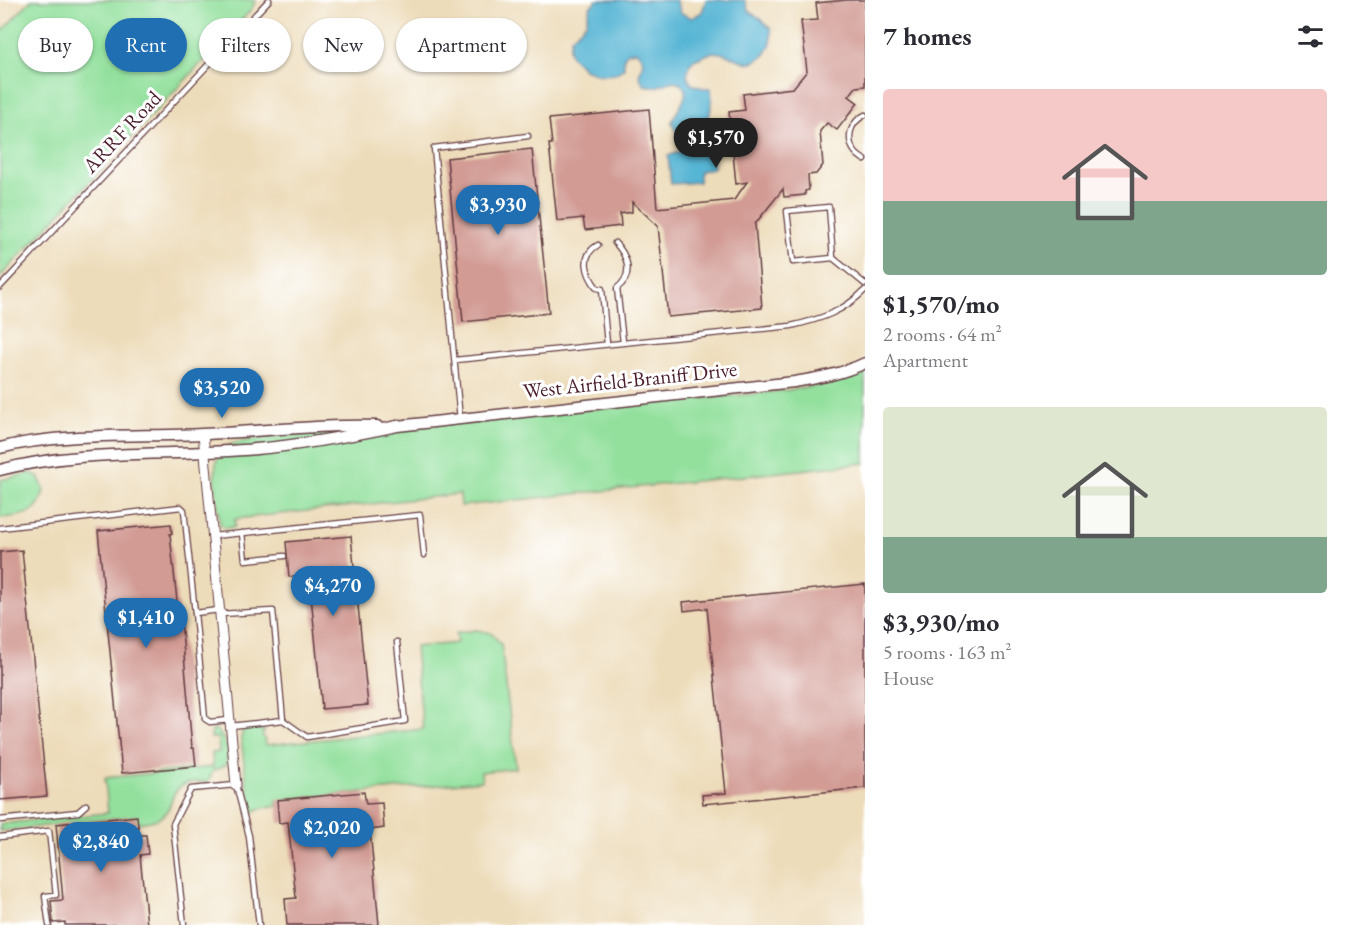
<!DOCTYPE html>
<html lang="en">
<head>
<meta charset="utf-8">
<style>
	body { margin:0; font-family:"EB Garamond",serif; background:#f2f2f3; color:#2b2b33; height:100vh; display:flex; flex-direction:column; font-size:22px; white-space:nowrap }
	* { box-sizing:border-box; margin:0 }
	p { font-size:20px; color:#7c7c81 }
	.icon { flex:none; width:33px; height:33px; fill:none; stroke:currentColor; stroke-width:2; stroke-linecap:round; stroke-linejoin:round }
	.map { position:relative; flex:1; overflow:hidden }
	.panel { display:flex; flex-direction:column; background:#fff; width:480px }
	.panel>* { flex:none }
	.hud { position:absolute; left:18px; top:18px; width:570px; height:54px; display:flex; gap:12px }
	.price { position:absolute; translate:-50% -51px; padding:0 14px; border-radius:21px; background:#1f6fb2; color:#fff; font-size:20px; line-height:39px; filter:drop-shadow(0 2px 3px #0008) }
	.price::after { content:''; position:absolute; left:50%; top:36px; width:18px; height:14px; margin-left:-9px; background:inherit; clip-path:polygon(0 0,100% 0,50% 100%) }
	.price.on { background:#222; color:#fff }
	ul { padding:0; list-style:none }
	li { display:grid; align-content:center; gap:12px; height:318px; padding:0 18px }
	li span { display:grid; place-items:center; height:186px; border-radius:6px; color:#555 }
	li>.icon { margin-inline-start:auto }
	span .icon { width:108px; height:108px; fill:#fffc; stroke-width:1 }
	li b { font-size:26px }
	h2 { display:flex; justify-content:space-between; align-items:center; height:72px; padding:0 18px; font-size:26px }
	.tag { padding:0 21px; border-radius:27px; background:#fff; box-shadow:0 2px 4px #0004; font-size:21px; line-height:54px }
	.tag.on { background:#1f6fb2; color:#fff }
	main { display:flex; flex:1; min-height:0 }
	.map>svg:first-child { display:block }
	.green { fill:#93e09d; stroke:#6e8064; stroke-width:1.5 }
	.water { fill:#56b5d4; stroke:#506a80; stroke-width:1.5 }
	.building { fill:#d29b94 }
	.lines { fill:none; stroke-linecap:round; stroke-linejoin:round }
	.service-casing { stroke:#623b40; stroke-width:7 }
	.minor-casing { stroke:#623b40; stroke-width:11 }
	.tertiary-casing { stroke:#623b40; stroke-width:13 }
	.service { stroke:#fff; stroke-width:4.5 }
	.minor { stroke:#fff; stroke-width:9 }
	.tertiary { stroke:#fff; stroke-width:10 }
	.labels { text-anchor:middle; stroke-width:6; stroke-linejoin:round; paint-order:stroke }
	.street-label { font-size:21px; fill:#4a1f2b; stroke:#fff }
</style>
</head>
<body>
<main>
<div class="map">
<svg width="865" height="925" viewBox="0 0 865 925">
	<rect width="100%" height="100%" fill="#fff"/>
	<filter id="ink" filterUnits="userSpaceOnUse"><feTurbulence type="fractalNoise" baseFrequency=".0167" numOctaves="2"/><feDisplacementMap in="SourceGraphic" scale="12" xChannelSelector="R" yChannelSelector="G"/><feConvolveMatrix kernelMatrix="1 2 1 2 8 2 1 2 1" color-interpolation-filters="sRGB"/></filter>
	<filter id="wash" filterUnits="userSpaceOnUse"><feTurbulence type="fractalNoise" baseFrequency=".008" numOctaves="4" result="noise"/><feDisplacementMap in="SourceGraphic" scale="24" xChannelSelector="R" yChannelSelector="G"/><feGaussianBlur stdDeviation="1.35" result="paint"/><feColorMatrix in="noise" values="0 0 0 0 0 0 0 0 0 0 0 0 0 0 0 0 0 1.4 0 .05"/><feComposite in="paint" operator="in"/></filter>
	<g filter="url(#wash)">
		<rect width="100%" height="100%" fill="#eddcba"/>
		<g class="green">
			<path d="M 31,0 L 256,0 L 251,10 L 0,277 L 0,33 Z"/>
			<path d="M 865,373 L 865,463 L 461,506 L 460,494 L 235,519 L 235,527 L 225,528 L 220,524 C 218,505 208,464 223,449 C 238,434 340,433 366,431 C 471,421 576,411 682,400 C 743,394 807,393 865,373 Z"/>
			<path d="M 31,473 L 38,476 L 44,489 C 40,515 23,516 0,518 L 0,480 Z"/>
			<path d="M 476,630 L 491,633 L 501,644 L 516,768 L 481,772 L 482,781 L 277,800 L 277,806 L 258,809 L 254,812 L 250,812 L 241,738 L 243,730 C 251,726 259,725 265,732 L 262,732 L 266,745 L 423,729 L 415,647 L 457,643 L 456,633 Z"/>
			<path d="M 216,729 C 225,739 231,752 226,765 L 213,771 L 208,782 C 200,782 190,781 183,785 C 162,797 182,820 137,823 L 136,816 L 0,831 L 0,824 L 108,813 L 105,778 L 213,767 L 212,753 L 219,752 L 218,738 L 211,738 L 212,730 Z"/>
		</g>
		<path class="water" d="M 597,0 L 676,0 L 681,13 L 692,18 L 702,12 L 706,0 L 745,0 L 748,10 L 762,20 L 771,29 L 771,43 L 765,55 L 753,62 L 748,63 L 721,53 L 713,52 L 694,60 L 690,64 L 687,75 L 691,84 L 703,88 L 711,88 C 712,94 712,113 708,118 C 703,125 698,125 700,135 C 719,151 712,146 713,169 L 699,171 L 699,182 L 671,184 L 668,156 L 679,152 C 688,140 675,134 672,122 C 676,109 699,89 674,81 L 655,87 L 644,85 L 639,76 C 642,64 647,61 636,51 L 628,52 L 624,57 L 624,68 L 615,74 L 601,75 L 584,69 L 571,56 L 569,49 L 571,38 L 586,23 L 590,7 Z"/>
		<g id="blocks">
			<g class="building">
				<path d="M 847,0 L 865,0 L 865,86 L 856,87 L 849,96 L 858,103 L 837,130 L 827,123 L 820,131 L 823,165 L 816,174 L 808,175 L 809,190 L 805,191 L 805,195 L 784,197 L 783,189 L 755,224 L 762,308 L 668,317 L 658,226 L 632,202 L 632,212 L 620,214 L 621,226 L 585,230 L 583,218 L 557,221 L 549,144 L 552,144 L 549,119 L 649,109 L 657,208 L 734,200 L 747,182 L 736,184 L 729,112 L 745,110 L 743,94 L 793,88 L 807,71 L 801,21 L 818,20 L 816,3 Z"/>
				<path d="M 532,149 L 549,313 L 463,322 L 447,158 Z"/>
				<path d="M 171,524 L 172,533 L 170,534 L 179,620 L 181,619 L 192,748 L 194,748 L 196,766 L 122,773 L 98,531 Z"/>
				<path d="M 351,536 L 368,705 L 322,709 L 309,575 L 289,577 L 286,542 Z"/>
				<path d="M 22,550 L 47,796 L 0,800 L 0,552 Z"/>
				<path d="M 865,584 L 865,788 L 703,804 L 702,795 L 726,793 L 707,608 L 684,611 L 683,602 Z"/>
				<path d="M 364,792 L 366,804 L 382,803 L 384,828 L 370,830 L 379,925 L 287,925 L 285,899 L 296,898 L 288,822 L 279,823 L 277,800 Z"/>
				<path d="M 137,816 L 139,835 L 146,835 L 148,854 L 140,855 L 147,925 L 65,925 L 65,922 L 53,923 L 51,901 L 63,900 L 56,824 Z"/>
			</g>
		</g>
	</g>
	<g filter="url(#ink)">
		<use href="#blocks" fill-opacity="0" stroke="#623b40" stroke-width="1.5"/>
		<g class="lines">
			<defs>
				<g id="service">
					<path d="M 865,115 C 845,125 845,150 865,160"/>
					<path d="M 615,243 C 628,256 634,276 617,288 L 623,342"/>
					<path d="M 598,245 C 580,255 586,274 597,288 L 602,289 L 607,344"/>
					<path d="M 833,258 L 793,262 L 787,211 L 829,207 L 833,258 L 865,284"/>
					<path d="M 0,287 L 269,0"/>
					<path d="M 455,360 L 791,326 C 821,319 843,312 865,290"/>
					<path d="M 460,419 L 434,148 L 528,136"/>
					<path d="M 0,528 L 181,507 L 184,510 L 195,613 L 219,610"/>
					<path d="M 242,533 L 245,560 L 284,556"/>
					<path d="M 213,536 L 420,515 L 424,555"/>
					<path d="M 195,613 L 205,719 L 210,722 L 229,720"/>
					<path d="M 220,614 L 273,611 L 283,720 L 231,726"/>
					<path d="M 283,720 L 307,737 L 405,721 L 397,642"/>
					<path d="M 0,820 L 78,812 L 86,805"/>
					<path d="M 0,837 L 49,831 L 56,895 L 45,896 L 49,925"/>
					<path d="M 184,925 L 173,824 L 191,789 L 236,785 L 249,836 L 259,925"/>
				</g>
				<path id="minor" d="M 203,434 L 236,785"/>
				<g id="tertiary">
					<path d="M 0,448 C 61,432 139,437 202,434 C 260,432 318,424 377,426"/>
					<path d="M 0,470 C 84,448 170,457 256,449 C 303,445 350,436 397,426 L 794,382 C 819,378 842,374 865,363"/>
				</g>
			</defs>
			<use href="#service" class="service-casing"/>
			<use href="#minor" class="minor-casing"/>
			<use href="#tertiary" class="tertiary-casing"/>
			<use href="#service" class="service"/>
			<use href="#minor" class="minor"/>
			<use href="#tertiary" class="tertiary"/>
		</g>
	</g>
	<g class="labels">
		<g class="street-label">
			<text transform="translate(122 132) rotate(-47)" y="7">ARRF Road</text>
			<text transform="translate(630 380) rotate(-6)" y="7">West Airfield-Braniff Drive</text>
		</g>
	</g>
</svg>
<b class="price on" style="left:716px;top:169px">$1,570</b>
<b class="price" style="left:498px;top:236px">$3,930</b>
<b class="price" style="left:222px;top:419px">$3,520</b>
<b class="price" style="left:333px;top:617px">$4,270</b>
<b class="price" style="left:146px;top:649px">$1,410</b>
<b class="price" style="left:332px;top:859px">$2,020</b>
<b class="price" style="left:101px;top:873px">$2,840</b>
<div class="hud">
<a class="tag">Buy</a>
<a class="tag on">Rent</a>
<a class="tag">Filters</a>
<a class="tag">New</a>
<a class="tag">Apartment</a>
</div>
</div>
<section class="panel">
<h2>7 homes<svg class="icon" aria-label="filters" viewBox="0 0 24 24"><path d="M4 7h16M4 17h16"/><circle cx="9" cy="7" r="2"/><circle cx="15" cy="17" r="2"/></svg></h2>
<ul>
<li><span style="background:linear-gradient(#f6c9c9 60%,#7fa58c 0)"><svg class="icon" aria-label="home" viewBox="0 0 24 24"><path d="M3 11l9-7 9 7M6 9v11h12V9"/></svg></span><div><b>$1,570/mo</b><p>2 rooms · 64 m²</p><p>Apartment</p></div></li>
<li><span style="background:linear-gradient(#dfe7d0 70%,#7fa58c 0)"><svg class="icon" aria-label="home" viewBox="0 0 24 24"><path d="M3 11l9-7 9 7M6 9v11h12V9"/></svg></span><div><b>$3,930/mo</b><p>5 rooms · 163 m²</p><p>House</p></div></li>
</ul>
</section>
</main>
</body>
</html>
